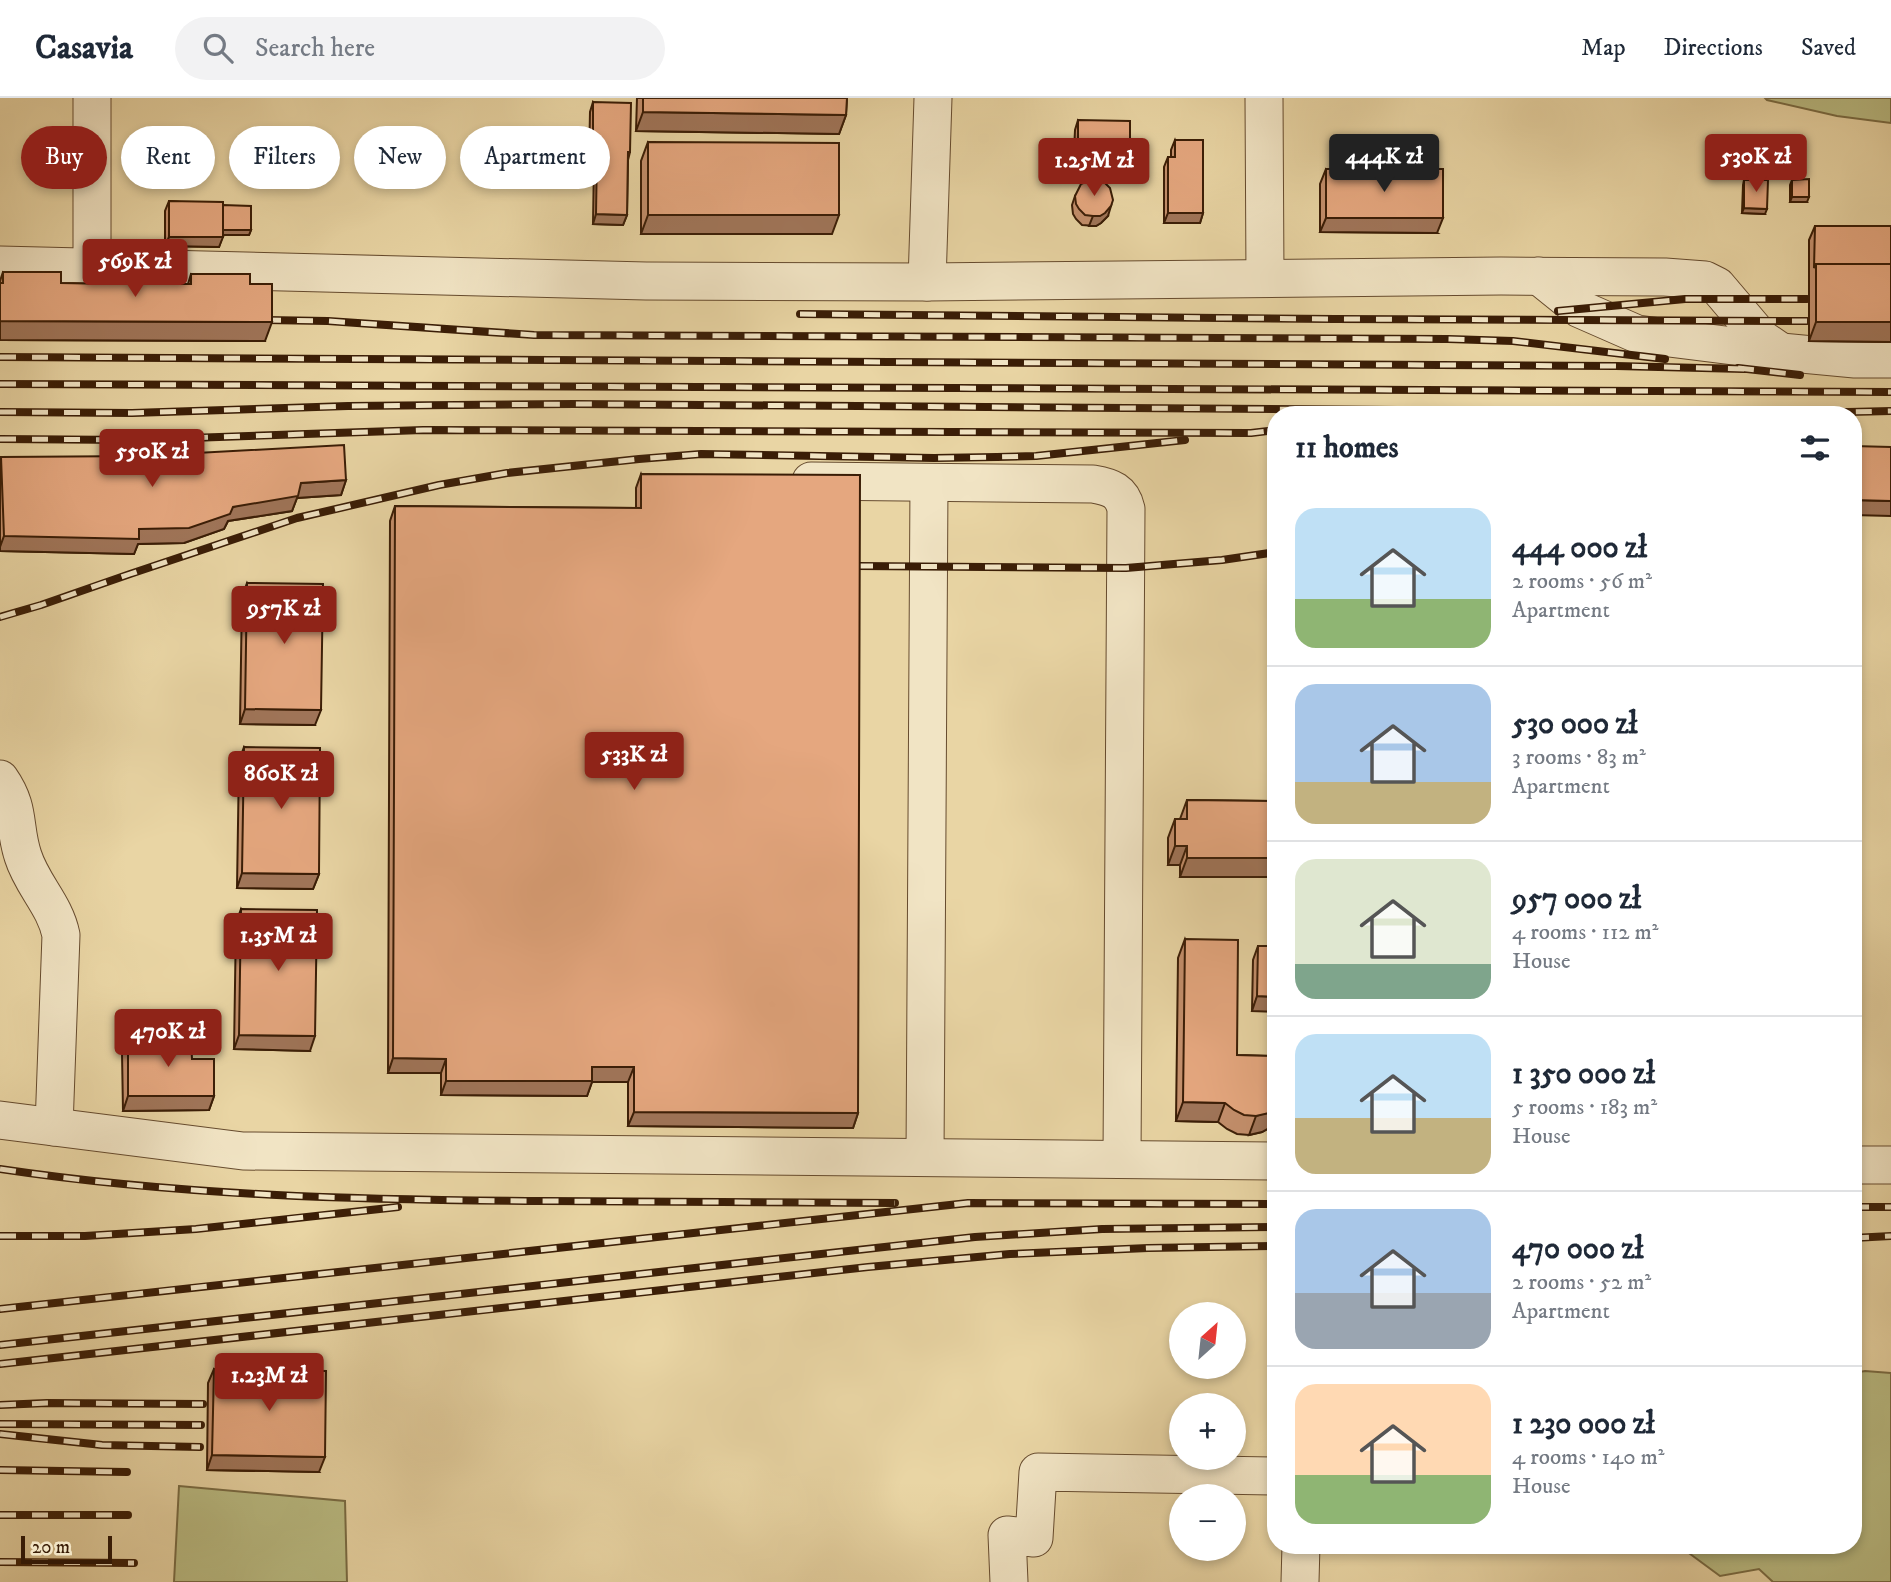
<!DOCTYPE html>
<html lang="en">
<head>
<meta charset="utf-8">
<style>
	body { margin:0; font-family:"IM FELL DW Pica",serif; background:#f2f2f3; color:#1f2937; height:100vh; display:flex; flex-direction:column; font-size:26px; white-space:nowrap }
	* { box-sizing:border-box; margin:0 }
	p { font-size:23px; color:#747a83 }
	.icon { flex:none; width:38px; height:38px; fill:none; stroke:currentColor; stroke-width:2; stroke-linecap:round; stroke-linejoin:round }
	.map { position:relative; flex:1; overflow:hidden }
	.sheet { position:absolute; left:1267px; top:308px; width:595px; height:1148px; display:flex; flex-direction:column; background:#fff; border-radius:28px; box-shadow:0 4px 10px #0003 }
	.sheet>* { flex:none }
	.top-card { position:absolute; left:21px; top:28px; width:665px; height:63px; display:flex; gap:14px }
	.needle { width:46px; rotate:27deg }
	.tools { position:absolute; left:1169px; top:1204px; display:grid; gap:14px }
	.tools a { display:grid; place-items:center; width:77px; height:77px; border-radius:50%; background:#fff; box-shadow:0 4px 10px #0003; font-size:35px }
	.scale { position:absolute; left:21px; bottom:18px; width:91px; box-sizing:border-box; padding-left:7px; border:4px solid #3a1d06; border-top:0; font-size:19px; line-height:24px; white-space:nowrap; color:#3a1d06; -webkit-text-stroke:5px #f1e4c4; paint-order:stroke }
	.price { position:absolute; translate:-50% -60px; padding:0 16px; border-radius:7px; background:#8f2418; color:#fff; font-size:23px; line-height:46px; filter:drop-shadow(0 2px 4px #0008) }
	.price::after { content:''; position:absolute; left:50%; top:42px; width:21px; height:16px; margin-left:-10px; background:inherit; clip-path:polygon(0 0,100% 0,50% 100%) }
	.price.current { background:#222; color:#fff }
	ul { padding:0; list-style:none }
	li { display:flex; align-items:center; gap:21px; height:175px; padding:0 28px }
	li+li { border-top:2px solid #e0e1e3 }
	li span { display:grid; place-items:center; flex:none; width:196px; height:140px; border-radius:21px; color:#555 }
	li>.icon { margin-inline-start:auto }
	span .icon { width:84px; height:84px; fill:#fffc; stroke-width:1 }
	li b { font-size:30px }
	h2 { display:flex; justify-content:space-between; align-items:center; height:84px; padding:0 28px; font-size:30px }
	.chip { padding:0 24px; border-radius:32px; background:#fff; box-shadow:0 4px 10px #0003; font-size:24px; line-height:63px }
	.chip.current { background:#8f2418; color:#fff }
	header { display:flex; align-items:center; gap:42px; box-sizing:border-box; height:98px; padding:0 35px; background:#fff; border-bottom:2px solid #e0e1e3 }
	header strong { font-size:33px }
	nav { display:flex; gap:38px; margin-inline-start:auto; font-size:24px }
	.search { width:490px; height:63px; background:#f2f2f3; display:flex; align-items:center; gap:18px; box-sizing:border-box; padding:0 24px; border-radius:38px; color:#747a83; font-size:26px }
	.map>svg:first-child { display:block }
	.green { fill:#babc83; stroke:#7a6c44; stroke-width:2 }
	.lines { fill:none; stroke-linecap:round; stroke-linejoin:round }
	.minor-casing { stroke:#664b2e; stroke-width:39 }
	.minor { stroke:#f1e4c4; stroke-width:37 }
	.rail-casing { stroke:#3a1d06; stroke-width:8 }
	.rail { stroke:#f1e4c4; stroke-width:5; stroke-dasharray:16; stroke-linecap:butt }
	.wall { fill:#c5906d; stroke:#3a1d06; stroke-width:2 }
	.shaded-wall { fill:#a07559; stroke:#3a1d06; stroke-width:2 }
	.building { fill:#e5a77f; stroke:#3a1d06; stroke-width:2 }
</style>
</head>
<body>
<header>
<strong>Casavia</strong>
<div class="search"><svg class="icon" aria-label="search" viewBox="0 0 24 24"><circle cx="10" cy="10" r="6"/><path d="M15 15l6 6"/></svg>Search here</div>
<nav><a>Map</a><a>Directions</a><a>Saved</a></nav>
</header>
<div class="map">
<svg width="1891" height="1484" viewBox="0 0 1891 1484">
	<rect width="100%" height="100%" fill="#e9d5a4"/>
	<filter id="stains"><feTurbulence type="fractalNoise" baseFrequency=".00286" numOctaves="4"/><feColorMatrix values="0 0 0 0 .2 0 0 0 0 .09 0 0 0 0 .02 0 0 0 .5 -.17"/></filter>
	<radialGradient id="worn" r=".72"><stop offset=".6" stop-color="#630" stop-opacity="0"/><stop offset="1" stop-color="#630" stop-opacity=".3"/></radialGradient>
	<g class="green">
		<path d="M 1765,0 L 1891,0 L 1891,25 L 1837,18 L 1767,2 Z"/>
		<path d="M 1865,1273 L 1891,1275 L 1891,1484 L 1773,1484 L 1759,1471 L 1720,1478 L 1678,1447 L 1853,1447 L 1853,1275 Z"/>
		<path d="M 179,1388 L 345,1403 L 347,1484 L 174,1484 Z"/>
	</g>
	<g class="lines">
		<defs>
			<g id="minor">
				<path d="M 1264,0 L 1265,180"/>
				<path d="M 0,167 L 646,183 L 927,184 L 1501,178 L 1665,179 L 1705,182 L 1717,188 L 1762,241 L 1781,254"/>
				<path d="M 92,169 L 92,0"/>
				<path d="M 1539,178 L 1580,211 L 1637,236 L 1781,254 L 1855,261 L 1891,261"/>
				<path d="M 927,184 L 933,0"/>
				<path d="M 811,383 L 1093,386 C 1111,389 1122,393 1126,411 L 1122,1061"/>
				<path d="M 0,681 C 21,711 13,728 23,758 C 32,787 55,807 61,837 L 54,1029"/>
				<path d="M 0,1022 L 243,1053 L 1276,1063"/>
				<path d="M 925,1059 L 929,385"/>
				<path d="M 1853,1067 L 1891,1067"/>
				<path d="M 1009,1484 L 1007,1437 L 1034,1440 L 1038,1374 L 1276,1378"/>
				<path d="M 1300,1484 L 1301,1447"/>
			</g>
		</defs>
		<use href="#minor" class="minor-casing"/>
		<use href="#minor" class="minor"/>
		<defs>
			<g id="rail">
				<path d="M 1558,213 L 1685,201 L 1807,201"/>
				<path d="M 800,216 L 1335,221 L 1807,223"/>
				<path d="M 265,222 L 328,223 L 534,237 L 1448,241 L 1513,243 L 1665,261"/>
				<path d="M 0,259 L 1616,268 L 1745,271"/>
				<path d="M 1738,270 L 1800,277"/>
				<path d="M 0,286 L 1891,294"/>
				<path d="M 0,314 L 132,315 L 348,308 L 575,306 L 1805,315 L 1891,313"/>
				<path d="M 0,341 L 131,342 L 423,332 L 1251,335 L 1276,332"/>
				<path d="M 857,468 L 1126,470 L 1222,462 L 1276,454"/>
				<path d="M 0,519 L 41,507 L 130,476 L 297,420 L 439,387 L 507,375 L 639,361 L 701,356 L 934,360 L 997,359 L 1036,358 L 1185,342"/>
				<path d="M 0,1071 C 181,1098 362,1102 545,1103 C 661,1104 778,1104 895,1105"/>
				<path d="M 1853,1109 L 1891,1109"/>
				<path d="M 0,1138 L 85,1138 L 196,1131 L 398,1109"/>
				<path d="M 1853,1140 L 1891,1138"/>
				<path d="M 0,1211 L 968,1105 L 1276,1106"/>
				<path d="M 0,1247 L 975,1139 L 1102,1131 L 1276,1129"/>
				<path d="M 0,1266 L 868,1169 L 1010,1156 L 1148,1150 L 1276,1148"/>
				<path d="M 0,1307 L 47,1305 L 203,1306"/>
				<path d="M 0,1326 L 201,1327"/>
				<path d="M 0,1336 L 102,1347 L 200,1349"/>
				<path d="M 0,1372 L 127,1374"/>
				<path d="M 0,1417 L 128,1417"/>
				<path d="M 0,1464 L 134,1465"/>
			</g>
		</defs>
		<use href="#rail" class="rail-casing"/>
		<use href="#rail" class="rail"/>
	</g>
	<g class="wall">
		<path d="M 637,0 L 847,0 L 846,17 L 839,36 L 636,33 Z"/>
		<path d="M 593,4 L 630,54 L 628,62 L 627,117 L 623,127 L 593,126 L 594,64 L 589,64 L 590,14 Z"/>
		<path d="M 1078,22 L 1126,56 L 1074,55 L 1075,32 Z"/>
		<path d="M 1175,42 L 1203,115 L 1200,125 L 1164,125 L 1164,69 L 1168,59 L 1171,59 L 1171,52 Z"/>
		<path d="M 648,44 L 832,136 L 641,136 L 641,63 Z"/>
		<path d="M 1326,71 L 1437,135 L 1320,134 L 1320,86 Z"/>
		<path d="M 1744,82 L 1765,116 L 1742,115 L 1743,87 Z"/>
		<path d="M 1792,82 L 1807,104 L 1790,104 L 1790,87 Z"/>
		<path d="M 1075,98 L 1108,118 L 1101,125 L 1096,128 L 1082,127 L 1076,121 L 1073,116 L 1072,107 Z"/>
		<path d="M 169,103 L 223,108 L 251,132 L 249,137 L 223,137 L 219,149 L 165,148 L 165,113 Z"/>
		<path d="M 1815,128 L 1891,128 L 1891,244 L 1809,243 L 1809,142 Z"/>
		<path d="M 3,174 L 61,185 L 106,186 L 109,175 L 169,186 L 188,186 L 191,176 L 250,186 L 265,243 L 0,242 L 0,183 Z"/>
		<path d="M 1,359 L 346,382 L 341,397 L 297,400 L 292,413 L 228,423 L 224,431 L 184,445 L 138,446 L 134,456 L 0,453 L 0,363 Z"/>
		<path d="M 641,376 L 858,1015 L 853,1030 L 628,1028 L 628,984 L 592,984 L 587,998 L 441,997 L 441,975 L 388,975 L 390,423 L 395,408 L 636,410 L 636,390 Z"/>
		<path d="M 247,485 L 315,627 L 240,626 L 242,499 Z"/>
		<path d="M 244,649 L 319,776 L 313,791 L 237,790 L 239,663 Z"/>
		<path d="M 1187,702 L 1276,703 L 1276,779 L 1180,779 L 1180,767 L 1168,767 L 1168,740 L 1175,721 L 1180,721 Z"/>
		<path d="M 241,811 L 310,953 L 234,951 L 236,825 Z"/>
		<path d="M 1185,841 L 1237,957 L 1276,958 L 1276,1026 L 1262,1034 L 1249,1037 L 1237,1036 L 1227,1031 L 1218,1024 L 1176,1023 L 1178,860 Z"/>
		<path d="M 1258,848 L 1276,848 L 1252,913 L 1253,862 Z"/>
		<path d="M 128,940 L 192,961 L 214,998 L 209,1012 L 123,1013 L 122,955 Z"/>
		<path d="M 214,1271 L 319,1374 L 207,1372 L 208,1285 Z"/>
	</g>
	<g class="shaded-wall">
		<path d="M 643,14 L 846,17 L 839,36 L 636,33 Z"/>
		<path d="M 1078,45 L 1130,46 L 1126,56 L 1074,55 Z"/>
		<path d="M 593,54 L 597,54 L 594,64 L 589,64 Z"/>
		<path d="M 1792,99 L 1809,99 L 1807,104 L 1790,104 Z"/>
		<path d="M 1111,108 L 1108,118 L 1101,125 L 1096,128 L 1089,128 L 1093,118 Z"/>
		<path d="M 1744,110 L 1767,111 L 1765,116 L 1742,115 Z"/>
		<path d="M 1168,115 L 1203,115 L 1200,125 L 1164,125 Z"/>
		<path d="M 596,116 L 627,117 L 623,127 L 593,126 Z"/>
		<path d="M 648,117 L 839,117 L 832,136 L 641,136 Z"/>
		<path d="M 1326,120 L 1443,120 L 1437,135 L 1320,134 Z"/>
		<path d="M 223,132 L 251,132 L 249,137 L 221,137 Z"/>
		<path d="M 169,139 L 223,139 L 219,149 L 165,148 Z"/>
		<path d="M 0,223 L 272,224 L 265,243 L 0,242 Z"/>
		<path d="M 1816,224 L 1891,224 L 1891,244 L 1809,243 Z"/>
		<path d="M 346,382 L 341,397 L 297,400 L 292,413 L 228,423 L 224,431 L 184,445 L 138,446 L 134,456 L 0,453 L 0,449 L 4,438 L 139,431 L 233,409 L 301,385 Z"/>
		<path d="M 1853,402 L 1891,403 L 1891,418 L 1853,417 Z"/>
		<path d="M 245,611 L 321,612 L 315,627 L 240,626 Z"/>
		<path d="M 1175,748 L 1187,748 L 1180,767 L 1168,767 Z"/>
		<path d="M 1187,760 L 1276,760 L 1276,779 L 1180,779 Z"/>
		<path d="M 242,775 L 319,776 L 313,791 L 237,790 Z"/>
		<path d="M 1257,898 L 1276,899 L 1276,914 L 1252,913 Z"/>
		<path d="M 239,937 L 315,938 L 310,953 L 234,951 Z"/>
		<path d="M 393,960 L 446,961 L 441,975 L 388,975 Z"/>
		<path d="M 592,969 L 634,969 L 628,984 L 592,984 L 587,998 L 441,997 L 446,983 Z"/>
		<path d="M 128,998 L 214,998 L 209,1012 L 123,1013 Z"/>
		<path d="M 1183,1004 L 1225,1005 L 1218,1024 L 1176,1023 Z"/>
		<path d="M 1276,1011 L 1276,1026 L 1262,1034 L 1249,1037 L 1256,1018 Z"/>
		<path d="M 634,1014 L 858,1015 L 853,1030 L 628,1028 Z"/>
		<path d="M 212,1357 L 325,1359 L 319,1374 L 207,1372 Z"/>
	</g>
	<g class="building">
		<path d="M 643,0 L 847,0 L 846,17 L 643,14 Z"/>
		<path d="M 593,4 L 631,5 L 630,54 L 628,54 L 627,117 L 596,116 L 597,54 L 593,54 Z"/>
		<path d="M 1078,22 L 1130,23 L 1130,46 L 1078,45 Z"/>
		<path d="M 1175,42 L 1203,42 L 1203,115 L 1168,115 L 1168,59 L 1175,59 Z"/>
		<path d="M 648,44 L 839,45 L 839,117 L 648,117 Z"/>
		<rect x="1326" y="71" width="117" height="49"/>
		<path d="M 1095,80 L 1103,83 L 1110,90 L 1113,102 L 1111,108 L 1105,115 L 1100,118 L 1093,118 L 1085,117 L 1079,111 L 1076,106 L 1075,98 L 1081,86 Z"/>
		<path d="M 1809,81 L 1809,99 L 1792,99 L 1792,82 Z"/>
		<path d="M 1744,82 L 1768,82 L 1767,111 L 1744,110 Z"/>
		<path d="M 169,103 L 223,104 L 223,139 L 169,139 Z"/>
		<path d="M 223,107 L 251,108 L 251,132 L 223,132 Z"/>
		<path d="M 1815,128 L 1891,128 L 1891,166 L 1816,166 L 1814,170 Z"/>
		<rect x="1816" y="166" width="75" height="58"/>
		<path d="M 3,174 L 61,174 L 61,185 L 110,186 L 109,175 L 169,175 L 169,186 L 191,186 L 191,176 L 250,176 L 250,186 L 272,186 L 272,224 L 0,223 L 0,185 L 3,185 Z"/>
		<rect x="1853" y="331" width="7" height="15"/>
		<path d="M 344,347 L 346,382 L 301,385 L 298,398 L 233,409 L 230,416 L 189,430 L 139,431 L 139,441 L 4,438 L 1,359 L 141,358 Z"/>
		<path d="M 1853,348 L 1891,349 L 1891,403 L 1853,402 Z"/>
		<path d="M 641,376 L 860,377 L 858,1015 L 634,1014 L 634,969 L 592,969 L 592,983 L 446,983 L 446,961 L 393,960 L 395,408 L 641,410 Z"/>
		<path d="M 247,485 L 323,486 L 321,612 L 245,611 Z"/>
		<path d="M 244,649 L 320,650 L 319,776 L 242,775 Z"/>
		<path d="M 1187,702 L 1276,703 L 1276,760 L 1187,760 L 1187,748 L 1175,748 L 1175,721 L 1187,721 Z"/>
		<path d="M 241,811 L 317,812 L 315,938 L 239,937 Z"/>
		<path d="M 1185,841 L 1238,842 L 1237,957 L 1276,958 L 1276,1011 L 1269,1015 L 1256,1018 L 1244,1017 L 1234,1012 L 1225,1005 L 1183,1004 Z"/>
		<path d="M 1258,848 L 1276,848 L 1276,899 L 1257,898 Z"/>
		<path d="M 128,940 L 191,940 L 192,961 L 214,961 L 214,998 L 128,998 Z"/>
		<path d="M 214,1271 L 326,1273 L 325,1359 L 212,1357 Z"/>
	</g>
	<rect width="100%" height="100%" filter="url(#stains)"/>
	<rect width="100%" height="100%" fill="url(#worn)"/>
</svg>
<div class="tools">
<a><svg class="needle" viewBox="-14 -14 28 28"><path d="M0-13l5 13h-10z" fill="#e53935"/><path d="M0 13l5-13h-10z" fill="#747a83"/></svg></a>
<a>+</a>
<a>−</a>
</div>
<div class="scale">20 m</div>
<b class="price current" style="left:1384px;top:96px">444K zł</b>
<b class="price" style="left:1756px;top:96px">530K zł</b>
<b class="price" style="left:1094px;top:100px">1.25M zł</b>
<b class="price" style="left:135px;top:201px">569K zł</b>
<b class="price" style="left:152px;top:391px">550K zł</b>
<b class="price" style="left:284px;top:548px">957K zł</b>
<b class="price" style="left:634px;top:694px">533K zł</b>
<b class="price" style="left:281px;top:713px">860K zł</b>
<b class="price" style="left:278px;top:875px">1.35M zł</b>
<b class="price" style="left:168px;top:971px">470K zł</b>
<b class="price" style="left:269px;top:1315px">1.23M zł</b>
<div class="top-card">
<a class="chip current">Buy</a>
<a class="chip">Rent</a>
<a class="chip">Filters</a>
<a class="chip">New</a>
<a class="chip">Apartment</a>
</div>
<section class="sheet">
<h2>11 homes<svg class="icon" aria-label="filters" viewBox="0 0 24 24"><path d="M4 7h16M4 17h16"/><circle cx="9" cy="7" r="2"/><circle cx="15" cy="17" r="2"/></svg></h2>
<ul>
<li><span style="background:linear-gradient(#bfe0f5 65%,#8fb573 0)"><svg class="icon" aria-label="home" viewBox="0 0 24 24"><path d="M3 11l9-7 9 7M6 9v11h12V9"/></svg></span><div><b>444 000 zł</b><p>2 rooms · 56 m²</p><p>Apartment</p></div></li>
<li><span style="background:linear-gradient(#a9c7e8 70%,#c2b280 0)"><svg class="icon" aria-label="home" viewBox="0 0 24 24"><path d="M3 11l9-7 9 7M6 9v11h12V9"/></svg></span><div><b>530 000 zł</b><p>3 rooms · 83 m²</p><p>Apartment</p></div></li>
<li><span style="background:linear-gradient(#dfe7d0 75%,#7fa58c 0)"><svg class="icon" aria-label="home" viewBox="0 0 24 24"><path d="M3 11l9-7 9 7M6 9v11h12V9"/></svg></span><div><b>957 000 zł</b><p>4 rooms · 112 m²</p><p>House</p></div></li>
<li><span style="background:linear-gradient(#bfe0f5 60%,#c2b280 0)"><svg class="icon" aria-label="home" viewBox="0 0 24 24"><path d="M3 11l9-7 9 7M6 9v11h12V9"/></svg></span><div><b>1 350 000 zł</b><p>5 rooms · 183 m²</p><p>House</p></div></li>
<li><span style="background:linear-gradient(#a9c7e8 60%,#9aa5b1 0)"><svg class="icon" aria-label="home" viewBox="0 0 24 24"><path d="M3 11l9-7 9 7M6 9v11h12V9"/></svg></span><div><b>470 000 zł</b><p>2 rooms · 52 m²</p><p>Apartment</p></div></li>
<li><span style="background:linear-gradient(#ffd9b3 65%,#8fb573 0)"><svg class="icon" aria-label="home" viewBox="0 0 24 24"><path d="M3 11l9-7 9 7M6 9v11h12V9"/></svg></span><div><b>1 230 000 zł</b><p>4 rooms · 140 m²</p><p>House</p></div></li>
</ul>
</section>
</div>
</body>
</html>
